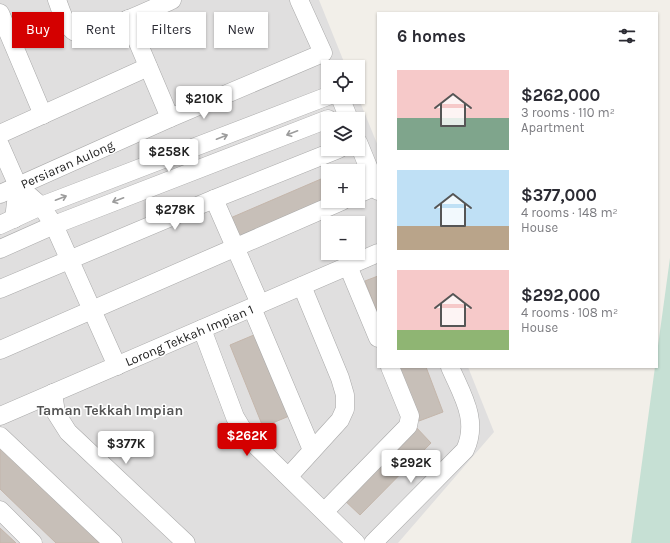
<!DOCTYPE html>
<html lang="en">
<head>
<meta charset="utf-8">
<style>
	body { margin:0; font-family:Karla,sans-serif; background:#f2f2f3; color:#2b2b33; height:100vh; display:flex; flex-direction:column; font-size:15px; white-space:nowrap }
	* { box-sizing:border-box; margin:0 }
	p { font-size:13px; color:#7c7c81 }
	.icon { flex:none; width:22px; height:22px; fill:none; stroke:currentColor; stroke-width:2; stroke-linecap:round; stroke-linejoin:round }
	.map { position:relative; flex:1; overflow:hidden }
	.side { position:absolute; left:377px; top:12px; width:281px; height:356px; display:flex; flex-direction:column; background:#fff; border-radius:0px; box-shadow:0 1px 3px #0004 }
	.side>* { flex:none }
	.hud { position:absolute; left:12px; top:12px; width:305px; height:36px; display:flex; gap:8px }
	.buttons { position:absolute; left:321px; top:60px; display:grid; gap:8px }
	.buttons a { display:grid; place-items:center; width:44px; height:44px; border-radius:0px; background:#fff; box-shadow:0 1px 3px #0004; font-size:20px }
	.price { position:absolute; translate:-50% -34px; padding:0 9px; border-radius:4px; background:#fff; color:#222; font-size:13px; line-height:26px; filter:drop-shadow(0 1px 2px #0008) }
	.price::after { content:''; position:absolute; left:50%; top:24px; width:12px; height:9px; margin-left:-6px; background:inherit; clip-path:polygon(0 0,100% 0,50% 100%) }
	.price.on { background:#d40000; color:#fff }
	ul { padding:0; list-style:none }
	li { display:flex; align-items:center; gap:12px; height:100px; padding:0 20px }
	li span { display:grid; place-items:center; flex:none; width:112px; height:80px; border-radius:0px; color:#555 }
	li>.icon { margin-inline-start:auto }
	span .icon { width:48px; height:48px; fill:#fffc; stroke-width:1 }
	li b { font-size:17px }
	h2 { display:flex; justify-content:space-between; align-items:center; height:48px; padding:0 20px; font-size:17px }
	.pill { padding:0 14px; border-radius:0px; background:#fff; box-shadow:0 1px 3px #0004; font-size:14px; line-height:36px }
	.pill.on { background:#d40000; color:#fff }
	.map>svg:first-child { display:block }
	.residential { fill:#e0dfdf; fill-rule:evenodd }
	.wetland { fill:#c6e0d4 }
	.building { fill:#c7bfb8; stroke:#c4b6ab }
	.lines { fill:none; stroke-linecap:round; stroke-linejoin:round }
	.minor-casing { stroke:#a9a9a9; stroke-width:19 }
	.minor { stroke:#fff; stroke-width:18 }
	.oneway { stroke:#9c9c9c }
	.labels { text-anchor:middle; stroke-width:3; stroke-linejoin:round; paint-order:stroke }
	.street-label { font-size:13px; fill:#222; stroke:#fff }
	.neighbourhood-label { font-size:14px; font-weight:bold; fill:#555; stroke:#fff }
</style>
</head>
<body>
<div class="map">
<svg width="670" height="543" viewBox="0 0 670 543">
	<rect width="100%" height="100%" fill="#f2efe9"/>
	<path class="residential" d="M 0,0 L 319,0 L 346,67 L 328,67 L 328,97 L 358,97 L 378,146 L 378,367 L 468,367 L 494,432 L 398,543 L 0,543 ZM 328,119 L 358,119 L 358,149 L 328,149 ZM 328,171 L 358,171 L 358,201 L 328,201 ZM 328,223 L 358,223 L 358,253 L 328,253 Z"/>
	<path class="wetland" d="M 670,258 L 670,543 L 631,543 L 655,367 L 657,367 L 657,353 Z"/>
	<g class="building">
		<path d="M 328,176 L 328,201 L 239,244 L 228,219 Z"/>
		<path d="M 378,276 L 378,314 L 365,281 Z"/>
		<path d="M 261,332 L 294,414 L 263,427 L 230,345 Z"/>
		<path d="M 398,367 L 426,367 L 443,412 L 419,421 Z"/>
		<path d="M 414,425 L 431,443 L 360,515 L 342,498 Z"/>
		<path d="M 0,446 L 105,543 L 56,543 L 0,489 Z"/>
		<path d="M 0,528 L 16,543 L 0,543 Z"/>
	</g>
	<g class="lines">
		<defs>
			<g id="minor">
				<path d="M 57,0 C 61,10 65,27 75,32 C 91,39 154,8 172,0"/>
				<path d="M 0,13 L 43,115"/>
				<path d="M 128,19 L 170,118"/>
				<path d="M 340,97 L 349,119"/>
				<path d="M 0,134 L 148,67"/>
				<path d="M 358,142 L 378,191"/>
				<path d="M 0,145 L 18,186"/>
				<path d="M 0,194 L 170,118 L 323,53 L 299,0"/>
				<path d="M 358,194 L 376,186"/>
				<path d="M 214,199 L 260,304"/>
				<path d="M 14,219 L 18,186 L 41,206 L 54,225 L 117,366"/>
				<path d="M 0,225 L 41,206 L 328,96"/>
				<path d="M 0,249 L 54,225 L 328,119"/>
				<path d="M 348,266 L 378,338"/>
				<path d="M 0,289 L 214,199 L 339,149"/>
				<path d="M 252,308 L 312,450"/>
				<path d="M 202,329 L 235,417 L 247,437 L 356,543"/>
				<path d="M 0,350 L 342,201"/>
				<path d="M 53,393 L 56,413 L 68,432 L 186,543"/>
				<path d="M 0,416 L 378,253"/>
				<path d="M 0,436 L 113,543"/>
				<path d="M 289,476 L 340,420 L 345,409 L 345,395 L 340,378 L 302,286"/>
				<path d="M 0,510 L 33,543"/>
				<path d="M 325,511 L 408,426 L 410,416 L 390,367"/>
				<path d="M 373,543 L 465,450 C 479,420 462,395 450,367"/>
			</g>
		</defs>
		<use href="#minor" class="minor-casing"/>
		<use href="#minor" class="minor"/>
	</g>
	<defs><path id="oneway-shaft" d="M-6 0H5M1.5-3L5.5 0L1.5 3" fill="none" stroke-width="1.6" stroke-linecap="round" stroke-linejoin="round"/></defs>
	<g class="oneway">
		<use href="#oneway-shaft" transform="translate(292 133) rotate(159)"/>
		<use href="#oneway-shaft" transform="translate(222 137) rotate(-21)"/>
		<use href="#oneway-shaft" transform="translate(61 198) rotate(-21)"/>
		<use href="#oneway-shaft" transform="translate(118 200) rotate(159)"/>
	</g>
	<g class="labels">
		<g class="street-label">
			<text transform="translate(67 164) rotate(-24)" y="5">Persiaran Aulong</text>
			<text transform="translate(189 335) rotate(-23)" y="5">Lorong Tekkah Impian 1</text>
		</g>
		<g class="neighbourhood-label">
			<text x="110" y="415">Taman Tekkah Impian</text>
		</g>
	</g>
</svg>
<div class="buttons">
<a><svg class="icon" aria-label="locate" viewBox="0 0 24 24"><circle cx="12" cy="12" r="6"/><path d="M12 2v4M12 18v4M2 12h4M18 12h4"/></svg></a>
<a><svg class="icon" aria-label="layers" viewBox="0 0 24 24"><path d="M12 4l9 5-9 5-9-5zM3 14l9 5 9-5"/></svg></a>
<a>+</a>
<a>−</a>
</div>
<b class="price" style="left:204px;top:120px">$210K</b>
<b class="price" style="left:169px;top:173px">$258K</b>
<b class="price" style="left:175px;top:231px">$278K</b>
<b class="price on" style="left:247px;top:457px">$262K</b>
<b class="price" style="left:126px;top:465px">$377K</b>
<b class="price" style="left:411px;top:484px">$292K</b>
<div class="hud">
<a class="pill on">Buy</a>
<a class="pill">Rent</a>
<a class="pill">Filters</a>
<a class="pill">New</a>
</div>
<section class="side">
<h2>6 homes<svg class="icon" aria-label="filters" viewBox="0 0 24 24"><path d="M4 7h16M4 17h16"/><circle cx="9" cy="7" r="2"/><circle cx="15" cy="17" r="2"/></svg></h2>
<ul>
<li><span style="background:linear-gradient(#f6c9c9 60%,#7fa58c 0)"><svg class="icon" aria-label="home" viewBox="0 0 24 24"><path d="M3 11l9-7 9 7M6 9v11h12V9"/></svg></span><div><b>$262,000</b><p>3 rooms · 110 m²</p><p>Apartment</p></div></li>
<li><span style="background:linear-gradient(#bfe0f5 70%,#b9a48a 0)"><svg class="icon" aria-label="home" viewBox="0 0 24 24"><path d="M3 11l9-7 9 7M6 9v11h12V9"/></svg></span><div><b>$377,000</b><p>4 rooms · 148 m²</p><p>House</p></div></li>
<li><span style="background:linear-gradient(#f6c9c9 75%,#8fb573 0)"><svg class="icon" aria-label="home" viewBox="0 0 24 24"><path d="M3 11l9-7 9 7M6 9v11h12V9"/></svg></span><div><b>$292,000</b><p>4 rooms · 108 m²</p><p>House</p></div></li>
</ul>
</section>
</div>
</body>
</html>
